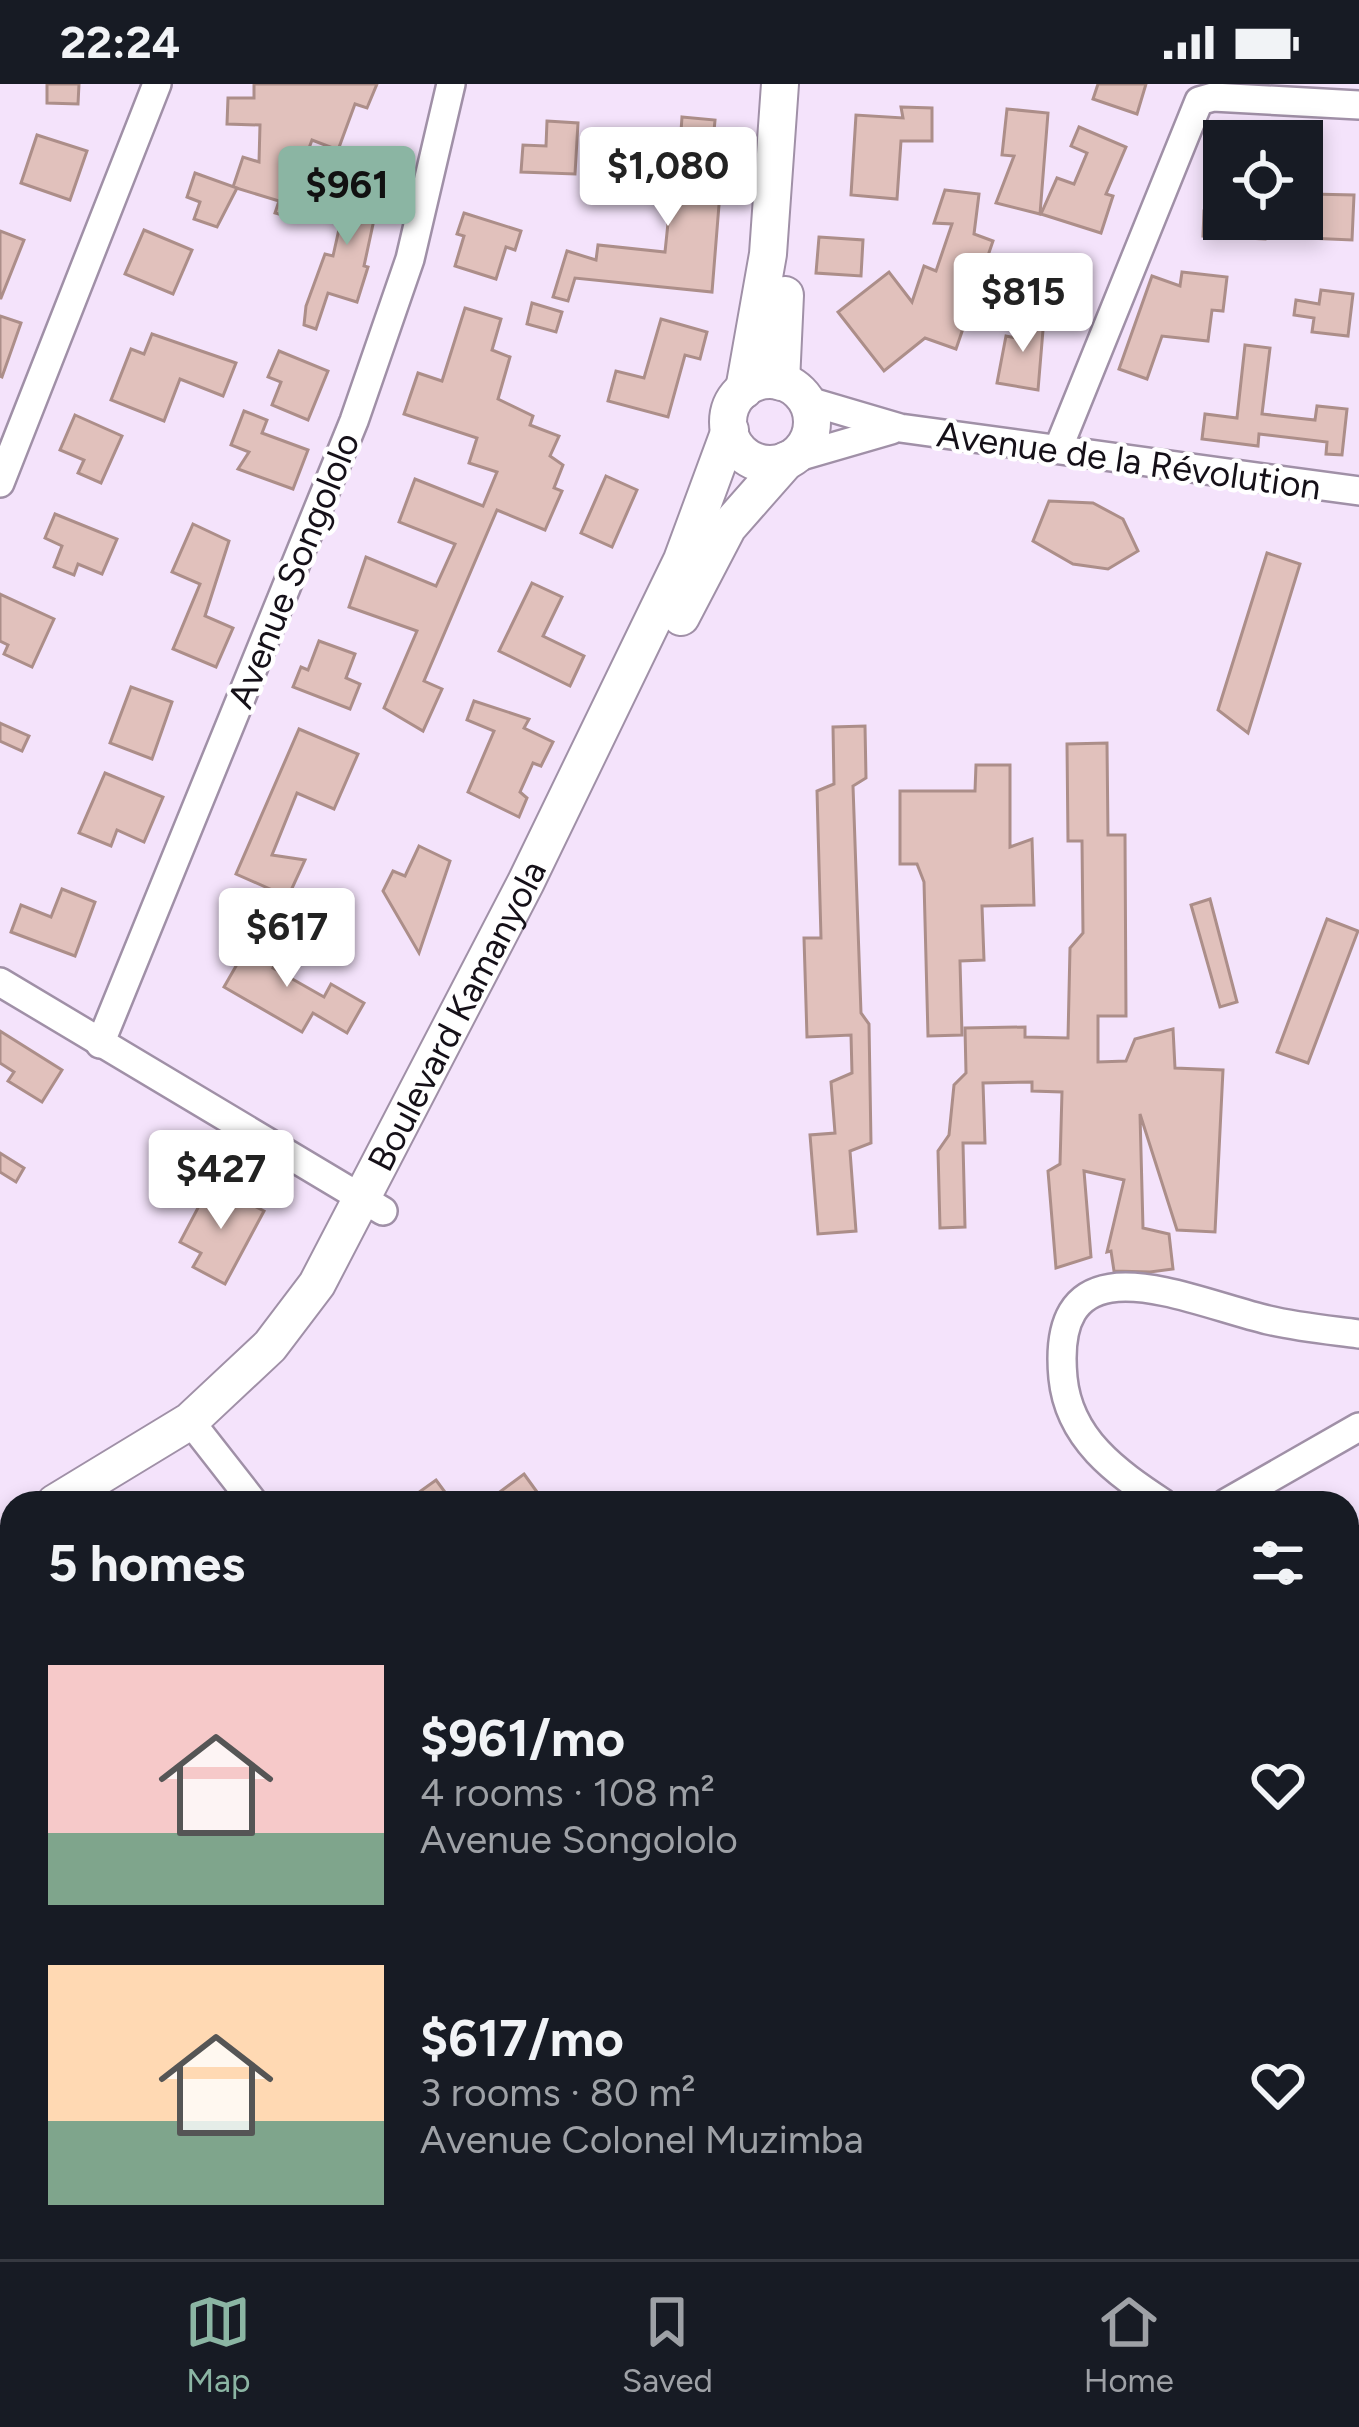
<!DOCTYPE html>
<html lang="en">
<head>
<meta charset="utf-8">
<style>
	body { margin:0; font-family:Figtree,sans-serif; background:#20242c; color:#f1f3f6; height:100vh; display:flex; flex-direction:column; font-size:45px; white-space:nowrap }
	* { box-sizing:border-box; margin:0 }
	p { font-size:39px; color:#9ea1a6 }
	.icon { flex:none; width:66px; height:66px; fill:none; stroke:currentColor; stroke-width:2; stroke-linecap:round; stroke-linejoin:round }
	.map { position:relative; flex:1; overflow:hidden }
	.sheet { position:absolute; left:0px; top:1407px; width:1359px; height:768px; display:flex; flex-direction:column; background:#171b24; border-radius:36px 36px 0 0; box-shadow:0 6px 18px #0003 }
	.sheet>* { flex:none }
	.tools { position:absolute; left:1203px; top:36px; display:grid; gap:24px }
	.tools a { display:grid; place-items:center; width:120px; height:120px; border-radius:0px; background:#171b24; box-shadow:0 6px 18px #0003; font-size:60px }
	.price { position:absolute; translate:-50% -102px; padding:0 27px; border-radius:12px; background:#fff; color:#222; font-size:39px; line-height:78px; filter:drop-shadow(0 3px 6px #0008) }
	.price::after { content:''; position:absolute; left:50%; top:72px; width:36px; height:27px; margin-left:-18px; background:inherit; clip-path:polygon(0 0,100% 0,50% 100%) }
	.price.on { background:#8bb5a3; color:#111 }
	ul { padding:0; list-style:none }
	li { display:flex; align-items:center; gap:36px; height:300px; padding:0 48px }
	li span { display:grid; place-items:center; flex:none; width:336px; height:240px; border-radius:0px; color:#555 }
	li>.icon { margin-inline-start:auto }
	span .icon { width:144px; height:144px; fill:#fffc; stroke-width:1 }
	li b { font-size:51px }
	h2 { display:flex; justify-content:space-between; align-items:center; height:144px; padding:0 48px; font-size:51px }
	.status { display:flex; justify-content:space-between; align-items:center; height:84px; padding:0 60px; background:#171b24; direction:ltr }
	.status svg { height:33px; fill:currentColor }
	.tab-bar { display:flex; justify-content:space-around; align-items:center; height:168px; border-top:3px solid #363941; background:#171b24; font-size:33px; color:#9ea1a6 }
	.tab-bar a { display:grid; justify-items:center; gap:6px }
	.tab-bar .on { color:#8bb5a3 }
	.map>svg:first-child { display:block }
	.green { fill:#d0b0dd }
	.building { fill:#e1c1bc; stroke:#ac8e89; stroke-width:3 }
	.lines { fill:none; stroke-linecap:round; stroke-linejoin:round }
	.minor-casing { stroke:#a090a7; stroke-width:32 }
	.major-casing { stroke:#a090a7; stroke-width:40 }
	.minor { stroke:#fff; stroke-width:27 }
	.major { stroke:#fff; stroke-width:36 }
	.labels { text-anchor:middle; stroke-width:9; stroke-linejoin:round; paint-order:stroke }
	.street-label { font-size:36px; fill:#151018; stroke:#fff }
</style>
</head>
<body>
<div class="status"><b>22:24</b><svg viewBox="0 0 49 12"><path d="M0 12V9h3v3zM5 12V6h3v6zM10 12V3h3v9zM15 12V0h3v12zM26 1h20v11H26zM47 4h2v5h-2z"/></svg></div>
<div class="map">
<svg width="1359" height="2175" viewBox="0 0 1359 2175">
	<rect width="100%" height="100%" fill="#f4e3fb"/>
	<path class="green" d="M 1347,2107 L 1359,2130 L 1359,2175 L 1273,2175 L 1267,2163 L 1347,2163 Z"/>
	<g class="building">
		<path d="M 47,0 L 79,0 L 78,20 L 47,19 Z"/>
		<path d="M 254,0 L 377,0 L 367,24 L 355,20 L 338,66 L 312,56 L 298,94 L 304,96 L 293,134 L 275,129 L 279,117 L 233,103 L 243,73 L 259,78 L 260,41 L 227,40 L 228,14 L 254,14 Z"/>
		<path d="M 1098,0 L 1146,0 L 1137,30 L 1093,15 Z"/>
		<path d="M 901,23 L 932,24 L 932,57 L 901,57 L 897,115 L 851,111 L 856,31 L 903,34 Z"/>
		<path d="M 1007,25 L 1048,29 L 1040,130 L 996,119 L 1014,72 L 1002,71 Z"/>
		<path d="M 682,33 L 715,36 L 712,70 L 723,71 L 712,208 L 575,194 L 568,217 L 553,213 L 567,167 L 596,176 L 598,161 L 665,168 L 670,120 L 676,120 Z"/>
		<path d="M 547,37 L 578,39 L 575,90 L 521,88 L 523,61 L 546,62 Z"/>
		<path d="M 1079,43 L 1126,63 L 1106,110 L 1113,112 L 1101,149 L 1041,130 L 1057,94 L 1074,100 L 1087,69 L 1071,62 Z"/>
		<path d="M 37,51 L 87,67 L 70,116 L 21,99 Z"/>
		<path d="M 352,87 L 383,94 L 364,182 L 368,183 L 357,218 L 328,209 L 316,245 L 304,241 L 306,222 L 325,170 L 333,172 Z"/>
		<path d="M 195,89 L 237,104 L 217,143 L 194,135 L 200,118 L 187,113 Z"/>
		<path d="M 945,106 L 979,110 L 974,150 L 993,157 L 956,265 L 925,254 L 884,287 L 838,228 L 889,188 L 912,218 L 924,182 L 936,187 L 952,140 L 934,139 Z"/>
		<path d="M 1310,110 L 1354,111 L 1352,156 L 1308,154 Z"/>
		<path d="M 1204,127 L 1224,127 L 1224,135 L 1266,135 L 1265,155 L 1203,152 Z"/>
		<path d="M 464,129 L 521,147 L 515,166 L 506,163 L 496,195 L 455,182 L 464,152 L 457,150 Z"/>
		<path d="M 144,146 L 192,166 L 173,210 L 125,190 Z"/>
		<path d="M 0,147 L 24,156 L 1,214 L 0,214 Z"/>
		<path d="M 819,153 L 863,156 L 861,192 L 816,189 Z"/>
		<path d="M 1182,188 L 1227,193 L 1223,227 L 1212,226 L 1208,257 L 1162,252 L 1147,295 L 1119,285 L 1152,192 L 1180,202 Z"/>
		<path d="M 1321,206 L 1353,210 L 1348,252 L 1312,248 L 1314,234 L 1294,231 L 1296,216 L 1319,220 Z"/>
		<path d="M 532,219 L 562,228 L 556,248 L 527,240 Z"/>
		<path d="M 465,224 L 501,235 L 492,266 L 510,273 L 498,315 L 533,332 L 530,341 L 559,352 L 550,372 L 563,381 L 554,404 L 562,407 L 545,446 L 497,426 L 424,597 L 442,605 L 423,647 L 384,624 L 417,547 L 349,523 L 366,473 L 436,502 L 455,460 L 399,438 L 415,395 L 483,422 L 497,388 L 469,379 L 477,354 L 404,330 L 418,289 L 442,297 Z"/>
		<path d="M 1021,230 L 1044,234 L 1038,306 L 997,299 L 1006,252 L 1016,254 Z"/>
		<path d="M 0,232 L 21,239 L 2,293 L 0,292 Z"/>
		<path d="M 661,235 L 707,248 L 700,275 L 685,271 L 668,333 L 608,317 L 616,287 L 644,294 Z"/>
		<path d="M 152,250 L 236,279 L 223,312 L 180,295 L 164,337 L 111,316 L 131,265 L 144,270 Z"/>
		<path d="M 1245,261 L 1270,264 L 1262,330 L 1315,336 L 1317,322 L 1347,325 L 1342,371 L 1326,370 L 1327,358 L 1259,350 L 1258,362 L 1202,355 L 1205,330 L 1237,334 Z"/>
		<path d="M 279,267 L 328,287 L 308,336 L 272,321 L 281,298 L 268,293 Z"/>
		<path d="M 244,327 L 267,336 L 262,349 L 308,366 L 293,405 L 238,385 L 249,368 L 231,361 Z"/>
		<path d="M 75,331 L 122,352 L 101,399 L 78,389 L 84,376 L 60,366 Z"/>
		<path d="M 606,392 L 637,406 L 612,463 L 581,449 Z"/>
		<path d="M 1049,417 L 1093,419 L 1123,435 L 1138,467 L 1108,485 L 1073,480 L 1033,457 Z"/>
		<path d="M 55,430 L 117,455 L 102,490 L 78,480 L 74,491 L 54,483 L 62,462 L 45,454 Z"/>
		<path d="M 193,440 L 229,457 L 205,532 L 233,544 L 216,583 L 173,565 L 200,500 L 172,488 Z"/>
		<path d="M 1267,469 L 1300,480 L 1248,649 L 1218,626 Z"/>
		<path d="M 532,499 L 562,513 L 543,552 L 584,572 L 570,602 L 499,567 Z"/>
		<path d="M 0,510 L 54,535 L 32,583 L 4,570 L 8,561 L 0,557 Z"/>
		<path d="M 319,557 L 355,570 L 346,594 L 360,600 L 350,625 L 293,603 L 301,583 L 308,586 Z"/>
		<path d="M 131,603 L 172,618 L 152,675 L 110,659 Z"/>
		<path d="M 474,617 L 529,635 L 524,644 L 553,658 L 541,682 L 533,679 L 520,708 L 527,714 L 519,733 L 468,708 L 494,647 L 467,636 Z"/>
		<path d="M 0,639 L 29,652 L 22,667 L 0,657 Z"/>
		<path d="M 865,642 L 866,694 L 853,702 L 861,929 L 869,940 L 871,1059 L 850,1067 L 856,1147 L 818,1150 L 810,1051 L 835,1049 L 831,998 L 852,989 L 851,951 L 807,953 L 804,854 L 821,854 L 817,707 L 834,700 L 833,643 Z"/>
		<path d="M 299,645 L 358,670 L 334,725 L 297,709 L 272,771 L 305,776 L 288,813 L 236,790 Z"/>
		<path d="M 1107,659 L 1108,751 L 1125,751 L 1126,932 L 1098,932 L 1098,978 L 1126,977 L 1135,955 L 1173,945 L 1175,984 L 1223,986 L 1215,1148 L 1177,1146 L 1140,1030 L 1143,1144 L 1169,1150 L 1173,1185 L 1150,1188 L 1114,1187 L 1111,1167 L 1107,1168 L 1124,1096 L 1084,1087 L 1091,1173 L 1056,1184 L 1048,1087 L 1060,1080 L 1062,1008 L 1032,1007 L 1032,998 L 983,999 L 985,1059 L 963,1059 L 965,1143 L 940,1144 L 938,1067 L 949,1051 L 954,1001 L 966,989 L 965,944 L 1025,943 L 1025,953 L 1068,954 L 1070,864 L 1083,849 L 1082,757 L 1068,757 L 1067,660 Z"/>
		<path d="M 976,681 L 1010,681 L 1010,763 L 1032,755 L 1034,821 L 982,822 L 984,876 L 960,877 L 962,951 L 928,952 L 924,798 L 917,780 L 900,780 L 900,707 L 975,707 Z"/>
		<path d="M 105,689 L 163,713 L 144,758 L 117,746 L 111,762 L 79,749 Z"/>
		<path d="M 419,762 L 450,777 L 419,869 L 383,807 L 393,787 L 405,792 Z"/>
		<path d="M 62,805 L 95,818 L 75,872 L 11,848 L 21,821 L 51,833 Z"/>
		<path d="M 1210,815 L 1237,918 L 1220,923 L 1191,821 Z"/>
		<path d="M 1327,835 L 1358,847 L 1308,979 L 1277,968 Z"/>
		<path d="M 255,849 L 284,865 L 273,884 L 324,913 L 331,900 L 364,919 L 347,949 L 313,929 L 302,948 L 224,903 Z"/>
		<path d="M 0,947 L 62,986 L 42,1018 L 8,997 L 14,988 L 0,979 Z"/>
		<path d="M 0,1069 L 24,1084 L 16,1098 L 0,1088 Z"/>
		<path d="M 211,1099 L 264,1127 L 225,1200 L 193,1183 L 201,1169 L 180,1158 Z"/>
		<path d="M 524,1390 L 545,1419 L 485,1419 Z"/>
		<path d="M 436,1396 L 453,1419 L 404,1419 Z"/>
	</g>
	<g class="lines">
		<defs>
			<g id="minor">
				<path d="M 805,316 L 900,344 L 1359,407"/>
				<path d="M 1058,365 L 1199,17 L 1213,13 L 1359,21"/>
				<path d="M 791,375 L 891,346"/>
				<path d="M 0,399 L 157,0"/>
				<path d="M 0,898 L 383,1127"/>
				<path d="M 100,960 L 354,337 L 410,175 L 451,0"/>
				<path d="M 190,1337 L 254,1419"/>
				<path d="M 1163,1419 C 1116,1388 1069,1355 1063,1294 C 1049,1148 1187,1217 1268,1236 C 1297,1243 1329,1246 1359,1250"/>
				<path d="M 1226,1419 L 1359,1343"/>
				<path d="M 1347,1844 L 1359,1837"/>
				<path d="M 1347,2078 L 1359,2100"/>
				<path d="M 0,2091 L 12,2123"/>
				<path d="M 1253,2163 L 1259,2175"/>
				<path d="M 519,2164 L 526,2175"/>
				<path d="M 0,2168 L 12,2162"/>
				<path d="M 322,2175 L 331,2163"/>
				<path d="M 737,2175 L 749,2163"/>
				<path d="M 851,2175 L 875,2163"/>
			</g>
			<g id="major">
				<circle cx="770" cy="338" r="42"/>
				<path d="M 781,298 L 785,211"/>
				<path d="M 744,306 L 768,170 L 780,0"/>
				<path d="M 681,533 L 728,443 L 787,376"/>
				<path id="s1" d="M 55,1419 L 190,1337 L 270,1262 L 317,1200 L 526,798 L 682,476 L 730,346"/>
				<path d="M 0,1475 L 12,1468"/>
			</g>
		</defs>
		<use href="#minor" class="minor-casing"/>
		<use href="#major" class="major-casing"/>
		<use href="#minor" class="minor"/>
		<use href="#major" class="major"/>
	</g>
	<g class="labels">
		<g class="street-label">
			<text transform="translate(1129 376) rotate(8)" y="13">Avenue de la Révolution</text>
			<text transform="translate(293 486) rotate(-68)" y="13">Avenue Songololo</text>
			<text dy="13" stroke="none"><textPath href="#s1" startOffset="648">Boulevard Kamanyola</textPath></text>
		</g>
	</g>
</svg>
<div class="tools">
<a><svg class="icon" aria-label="locate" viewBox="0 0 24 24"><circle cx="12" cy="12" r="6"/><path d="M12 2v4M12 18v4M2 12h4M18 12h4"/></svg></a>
</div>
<b class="price" style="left:668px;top:145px">$1,080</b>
<b class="price on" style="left:347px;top:164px">$961</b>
<b class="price" style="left:1023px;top:271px">$815</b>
<b class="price" style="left:287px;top:906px">$617</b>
<b class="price" style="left:221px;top:1148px">$427</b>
<section class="sheet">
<h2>5 homes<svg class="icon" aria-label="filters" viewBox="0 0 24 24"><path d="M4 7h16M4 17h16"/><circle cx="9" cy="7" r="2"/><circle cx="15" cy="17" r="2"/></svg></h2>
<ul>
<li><span style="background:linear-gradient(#f6c9c9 70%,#7fa58c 0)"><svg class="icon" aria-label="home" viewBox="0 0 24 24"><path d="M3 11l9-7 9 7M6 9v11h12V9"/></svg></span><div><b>$961/mo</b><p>4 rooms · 108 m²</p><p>Avenue Songololo</p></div><svg class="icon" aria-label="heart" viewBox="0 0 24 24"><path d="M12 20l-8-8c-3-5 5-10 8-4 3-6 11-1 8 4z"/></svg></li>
<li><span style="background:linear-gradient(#ffd9b3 65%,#7fa58c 0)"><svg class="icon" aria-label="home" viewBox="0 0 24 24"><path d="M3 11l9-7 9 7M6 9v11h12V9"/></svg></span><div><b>$617/mo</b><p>3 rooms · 80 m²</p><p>Avenue Colonel Muzimba</p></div><svg class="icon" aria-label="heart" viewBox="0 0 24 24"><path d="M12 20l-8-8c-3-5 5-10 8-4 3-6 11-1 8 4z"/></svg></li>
</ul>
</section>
</div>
<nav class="tab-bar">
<a class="on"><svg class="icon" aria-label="map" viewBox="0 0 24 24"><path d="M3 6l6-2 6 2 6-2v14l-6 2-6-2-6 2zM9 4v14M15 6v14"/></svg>Map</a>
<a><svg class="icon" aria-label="saved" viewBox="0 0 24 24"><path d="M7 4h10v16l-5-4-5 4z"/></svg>Saved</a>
<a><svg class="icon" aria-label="home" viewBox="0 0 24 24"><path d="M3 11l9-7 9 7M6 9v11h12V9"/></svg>Home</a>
</nav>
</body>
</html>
